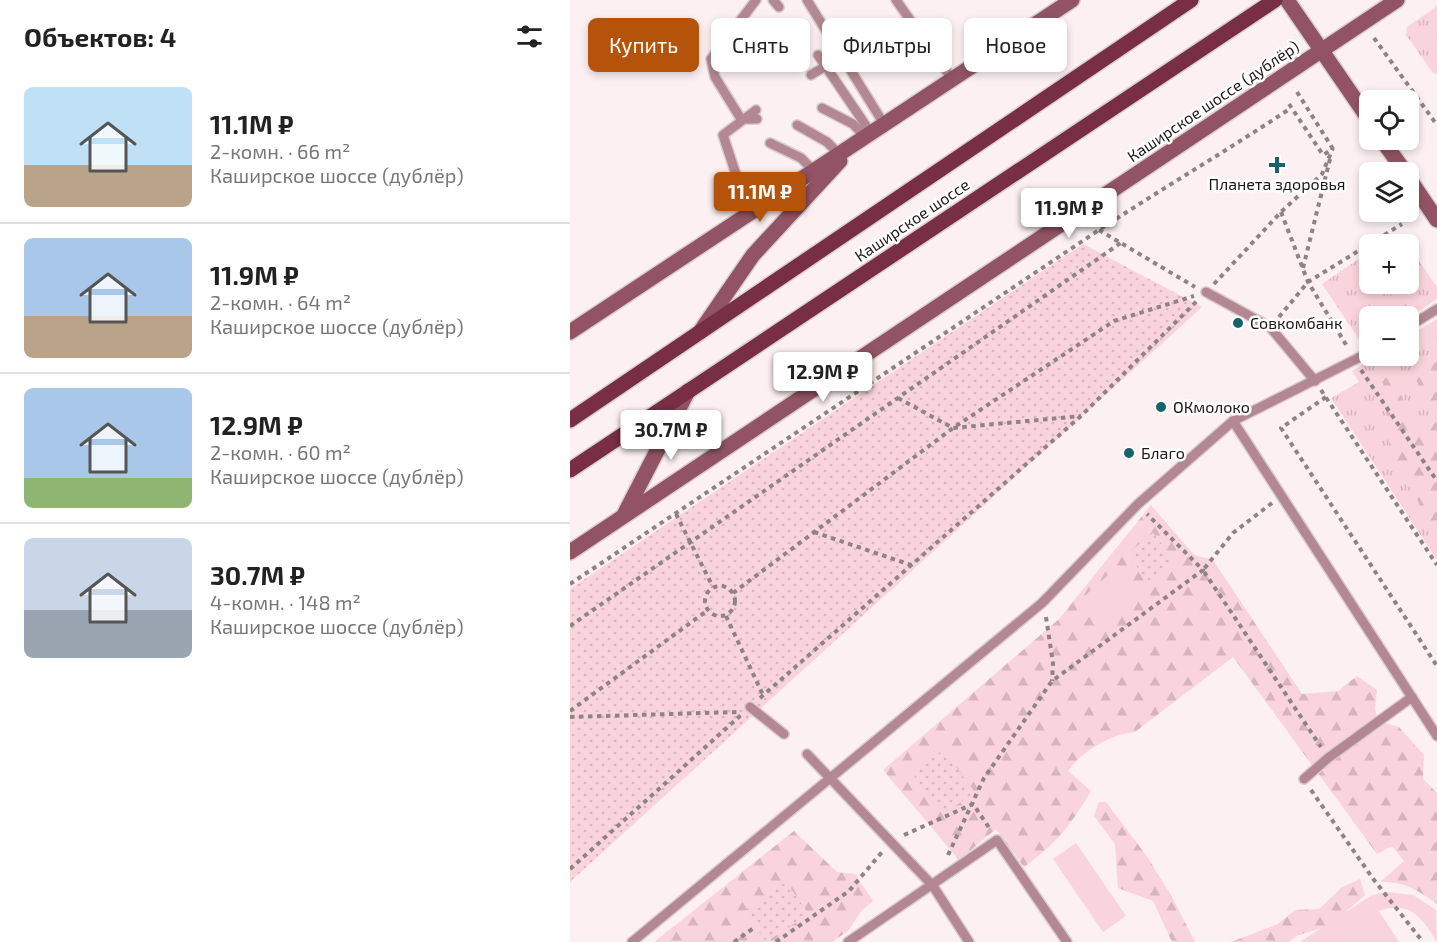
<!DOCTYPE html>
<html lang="ru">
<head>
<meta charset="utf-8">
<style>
	body { margin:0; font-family:"Exo 2",sans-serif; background:#f2f2f2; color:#222; height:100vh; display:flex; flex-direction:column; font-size:22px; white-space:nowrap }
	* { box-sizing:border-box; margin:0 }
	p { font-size:20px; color:#767676 }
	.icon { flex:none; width:33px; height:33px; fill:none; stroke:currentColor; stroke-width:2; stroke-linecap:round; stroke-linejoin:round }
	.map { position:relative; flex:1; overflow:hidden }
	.details { display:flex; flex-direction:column; background:#fff; width:570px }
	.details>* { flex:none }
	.banner { position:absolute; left:18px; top:18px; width:570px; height:54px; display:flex; gap:12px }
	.fabs { position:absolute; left:789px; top:90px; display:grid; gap:12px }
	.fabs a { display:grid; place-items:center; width:60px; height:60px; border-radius:9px; background:#fff; box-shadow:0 3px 9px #0003; font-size:30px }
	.price { position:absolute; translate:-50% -51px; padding:0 14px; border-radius:6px; background:#fff; color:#222; font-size:20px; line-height:39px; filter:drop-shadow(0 2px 3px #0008) }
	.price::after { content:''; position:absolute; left:50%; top:36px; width:18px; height:14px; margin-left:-9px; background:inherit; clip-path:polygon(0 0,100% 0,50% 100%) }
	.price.active { background:#b45309; color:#fff }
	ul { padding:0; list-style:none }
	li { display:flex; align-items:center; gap:18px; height:150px; padding:0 24px }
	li+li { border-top:2px solid #e0e0e0 }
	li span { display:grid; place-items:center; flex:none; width:168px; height:120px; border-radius:9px; color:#555 }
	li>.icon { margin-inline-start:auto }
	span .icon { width:72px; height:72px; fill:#fffc; stroke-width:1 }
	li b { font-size:26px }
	h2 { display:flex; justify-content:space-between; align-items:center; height:72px; padding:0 24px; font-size:26px }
	.tag { padding:0 21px; border-radius:9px; background:#fff; box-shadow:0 3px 9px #0003; font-size:21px; line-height:54px }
	.tag.active { background:#b45309; color:#fff }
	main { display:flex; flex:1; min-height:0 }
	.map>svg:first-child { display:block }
	.grass { fill:url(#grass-tufts) }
	.forest { fill:url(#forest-firs) }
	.park { fill:url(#park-dots) }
	.garden { fill:#fad4dc }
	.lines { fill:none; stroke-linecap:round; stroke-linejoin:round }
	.lane-casing { stroke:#d9cdcf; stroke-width:12 }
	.secondary-casing { stroke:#d9cdcf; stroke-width:18 }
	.primary-casing { stroke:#d9cdcf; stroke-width:18 }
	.path { stroke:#8e8385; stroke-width:4; stroke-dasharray:4.5 4.5; stroke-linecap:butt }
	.lane { stroke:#b48892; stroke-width:9 }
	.secondary { stroke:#925465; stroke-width:15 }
	.primary { stroke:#782e45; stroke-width:15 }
	.poi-dot { fill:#16626d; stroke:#fff; stroke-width:2 }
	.labels { text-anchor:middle; stroke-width:5; stroke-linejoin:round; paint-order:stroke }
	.street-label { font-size:16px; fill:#201517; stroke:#fff }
	.poi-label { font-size:16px; fill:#201517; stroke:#fff; text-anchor:start }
</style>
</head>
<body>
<main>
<section class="details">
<h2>Объектов: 4<svg class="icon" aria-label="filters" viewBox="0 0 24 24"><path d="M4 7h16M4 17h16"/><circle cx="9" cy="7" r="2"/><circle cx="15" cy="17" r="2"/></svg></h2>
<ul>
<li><span style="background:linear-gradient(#bfe0f5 65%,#b9a48a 0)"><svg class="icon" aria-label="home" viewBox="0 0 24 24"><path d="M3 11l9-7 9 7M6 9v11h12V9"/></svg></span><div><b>11.1M ₽</b><p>2-комн. · 66 m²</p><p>Каширское шоссе (дублёр)</p></div></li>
<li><span style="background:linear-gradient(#a9c7e8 65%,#b9a48a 0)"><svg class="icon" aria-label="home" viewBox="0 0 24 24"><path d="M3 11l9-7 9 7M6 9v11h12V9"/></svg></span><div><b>11.9M ₽</b><p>2-комн. · 64 m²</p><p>Каширское шоссе (дублёр)</p></div></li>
<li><span style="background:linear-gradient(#a9c7e8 75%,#8fb573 0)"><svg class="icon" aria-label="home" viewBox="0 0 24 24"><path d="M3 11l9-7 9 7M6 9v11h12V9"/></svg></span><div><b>12.9M ₽</b><p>2-комн. · 60 m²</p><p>Каширское шоссе (дублёр)</p></div></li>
<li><span style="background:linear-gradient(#c9d6e8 60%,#9aa5b1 0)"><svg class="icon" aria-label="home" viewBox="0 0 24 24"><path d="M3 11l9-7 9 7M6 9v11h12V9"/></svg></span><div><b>30.7M ₽</b><p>4-комн. · 148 m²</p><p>Каширское шоссе (дублёр)</p></div></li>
</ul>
</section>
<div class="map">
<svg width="867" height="942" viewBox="0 0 867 942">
	<defs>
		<pattern id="grass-tufts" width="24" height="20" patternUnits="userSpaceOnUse" patternTransform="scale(1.5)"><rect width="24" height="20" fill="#fad4dc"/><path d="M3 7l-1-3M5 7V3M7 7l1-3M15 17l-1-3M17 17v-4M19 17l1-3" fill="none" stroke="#d6b5bc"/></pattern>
		<pattern id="forest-firs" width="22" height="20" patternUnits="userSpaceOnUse" patternTransform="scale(1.5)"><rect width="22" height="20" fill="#fad4dc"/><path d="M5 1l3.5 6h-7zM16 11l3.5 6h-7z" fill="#d6b5bc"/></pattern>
		<pattern id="park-dots" width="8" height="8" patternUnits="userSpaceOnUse" patternTransform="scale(1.5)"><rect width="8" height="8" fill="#fad4dc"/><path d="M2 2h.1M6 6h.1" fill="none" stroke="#d6b5bc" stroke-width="1.8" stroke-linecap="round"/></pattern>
	</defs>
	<rect width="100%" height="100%" fill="#fcf0f2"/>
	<g class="grass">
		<path d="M 867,6 L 867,74 L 863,73 L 836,35 L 837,27 Z"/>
		<path d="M 838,245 L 867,287 L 867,299 L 839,318 L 800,316 L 799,345 L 795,348 L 752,284 L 799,252 L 800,284 L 838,284 Z"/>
		<path d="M 867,319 L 867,560 L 761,398 L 789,382 L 782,371 L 807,356 L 838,356 L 839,336 Z"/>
	</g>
	<g class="forest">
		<path d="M 867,357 L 867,407 L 852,393 L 845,377 Z"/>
		<path d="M 830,377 L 831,399 L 847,420 L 865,419 L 867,411 L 867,533 L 820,454 L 813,378 Z"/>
		<path d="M 581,505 L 624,555 L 643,560 L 732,694 L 768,691 L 787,676 L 807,690 L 805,709 L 808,721 L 829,727 L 854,755 L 853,779 L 867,793 L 867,904 C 847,890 835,881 810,882 L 834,861 L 822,846 L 807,854 L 663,657 L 565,732 C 541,734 512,751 498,771 L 521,791 C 500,826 488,842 454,867 L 426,829 L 389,860 L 313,770 L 489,619 Z"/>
		<path d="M 529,802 L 536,802 L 576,855 L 601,895 L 625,942 L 602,942 L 583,901 L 548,888 L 545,844 L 524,816 Z"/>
		<path d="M 224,831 L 267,872 L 285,874 L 303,901 L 292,910 L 278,931 L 262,942 L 84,942 Z"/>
		<path d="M 790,879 L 795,895 L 761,925 L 726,936 L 719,942 L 661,942 L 708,924 L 725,910 L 749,909 L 772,887 Z"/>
	</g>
	<g class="park">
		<path d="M 513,244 L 632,307 L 0,882 L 0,589 Z"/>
		<path d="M 583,533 L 605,560 L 578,581 L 557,554 Z"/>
		<path d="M 373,750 L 405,792 L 373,815 L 342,773 Z"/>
		<path d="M 216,882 L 239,914 L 196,942 L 174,911 Z"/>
	</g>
	<g class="garden">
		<path d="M 545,569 L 566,596 L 531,625 L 511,599 Z"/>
		<path d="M 506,843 L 556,916 L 533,932 L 483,859 Z"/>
		<path d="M 816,892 L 843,895 L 866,910 L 867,942 C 853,920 841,899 809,911 L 829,942 L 730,942 L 802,895 Z"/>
	</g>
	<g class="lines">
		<defs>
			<g id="lane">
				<path d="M 186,0 L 141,59 L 145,77 L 171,119 L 187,119"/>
				<path d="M 203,0 L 209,7"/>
				<path d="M 237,0 L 314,124"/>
				<path d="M 326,0 L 382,79"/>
				<path d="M 248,55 L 301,133"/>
				<path d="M 241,75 L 254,67"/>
				<path d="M 252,108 L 283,124 L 295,137"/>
				<path d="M 227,125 L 257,142 L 269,154"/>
				<path d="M 200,143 L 231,158 L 244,171"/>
				<path d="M 179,214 L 153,135 L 186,110"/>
				<path d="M 636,292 L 700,327 L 745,381"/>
				<path d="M 838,327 L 867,309"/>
				<path d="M 800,352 L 663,421 L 867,736"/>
				<path d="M 180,707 L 214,734"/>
				<path d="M 237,754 L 363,886 L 399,942"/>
				<path d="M 734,779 L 758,758 L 842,697"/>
				<path d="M 62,942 L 472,603 L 568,504 L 663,421"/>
				<path d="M 278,942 L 427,840 L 497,942"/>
			</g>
			<g id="secondary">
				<path d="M 717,0 L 800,121"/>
				<path d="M 812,140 L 835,172"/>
				<path d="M 838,177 L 867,220"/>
				<path d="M 0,332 L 502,0"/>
				<path d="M 130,332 L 183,255 L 270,161"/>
				<path d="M 55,513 L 118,391"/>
				<path d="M 0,552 L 827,0"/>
			</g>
			<g id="primary">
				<path d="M 0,420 L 621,0"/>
				<path d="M 0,470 L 705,0"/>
			</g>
		</defs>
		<use href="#lane" class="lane-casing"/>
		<use href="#secondary" class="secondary-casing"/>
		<use href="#primary" class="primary-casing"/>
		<g class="path">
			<path d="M 804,38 L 867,125"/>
			<path d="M 727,92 L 763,149"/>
			<path d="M 719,104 L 753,155 L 763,149"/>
			<path d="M 711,212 L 738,282 L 778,348"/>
			<path d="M 529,230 L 625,287"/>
			<path d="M 733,268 L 760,159"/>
			<path d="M 644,284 L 711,212 L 752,174 L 763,148"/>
			<path d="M 709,317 L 738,282 L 832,224"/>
			<path d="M 791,370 L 867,481"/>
			<path d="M 751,390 L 867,565"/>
			<path d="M 756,397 L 711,428 L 867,666"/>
			<path d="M 328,398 L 383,428 L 511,416"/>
			<path d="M 702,503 L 663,533 L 633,570 L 751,747"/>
			<path d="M 106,514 L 143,587"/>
			<path d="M 244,532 L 341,565"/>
			<path d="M 0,584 L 529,230 C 593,188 658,150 721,108"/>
			<circle cx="150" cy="601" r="15"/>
			<path d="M 163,593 L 383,428 L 544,321 L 624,296"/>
			<path d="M 156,616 L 193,695"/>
			<path d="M 476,617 L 483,663 L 482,681"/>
			<path d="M 0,626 L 552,242"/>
			<path d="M 190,698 L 511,416 L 628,300"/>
			<path d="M 0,711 L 138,610"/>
			<path d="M 0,717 L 167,712"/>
			<path d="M 741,790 L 804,880 L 853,942"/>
			<path d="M 334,835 L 403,804 L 420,829"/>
			<path d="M 378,855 L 414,778 L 482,681 L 633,570 L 577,514"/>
			<path d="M 0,869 L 171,715"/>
			<path d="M 164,942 L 185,927"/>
			<path d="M 206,942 L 279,891 L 312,852"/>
		</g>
		<use href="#lane" class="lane"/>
		<use href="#secondary" class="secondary"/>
		<use href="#primary" class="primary"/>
	</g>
	<g class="poi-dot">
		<path d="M704 156h6v6h6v6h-6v6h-6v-6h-6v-6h6z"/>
		<circle cx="668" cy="323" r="6"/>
		<circle cx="591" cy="407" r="6"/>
		<circle cx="559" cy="453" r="6"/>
	</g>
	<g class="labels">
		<g class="street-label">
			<text transform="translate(643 101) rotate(-34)" y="6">Каширское шоссе (дублёр)</text>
			<text transform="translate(342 220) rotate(-34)" y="6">Каширское шоссе</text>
		</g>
		<g class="poi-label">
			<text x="707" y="190" text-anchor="middle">Планета здоровья</text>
			<text x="680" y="329">Совкомбанк</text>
			<text x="603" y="413">ОКмолоко</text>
			<text x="571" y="459">Благо</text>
		</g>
	</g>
</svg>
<div class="fabs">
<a><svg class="icon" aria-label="locate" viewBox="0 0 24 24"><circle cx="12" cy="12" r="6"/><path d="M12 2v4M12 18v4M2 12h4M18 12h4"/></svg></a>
<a><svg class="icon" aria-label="layers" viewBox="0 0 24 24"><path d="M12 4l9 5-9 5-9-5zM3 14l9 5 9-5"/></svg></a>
<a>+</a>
<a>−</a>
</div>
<b class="price active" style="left:190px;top:223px">11.1M ₽</b>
<b class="price" style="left:499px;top:239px">11.9M ₽</b>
<b class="price" style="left:253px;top:403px">12.9M ₽</b>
<b class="price" style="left:101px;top:461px">30.7M ₽</b>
<div class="banner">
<a class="tag active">Купить</a>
<a class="tag">Снять</a>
<a class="tag">Фильтры</a>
<a class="tag">Новое</a>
</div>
</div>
</main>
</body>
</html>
